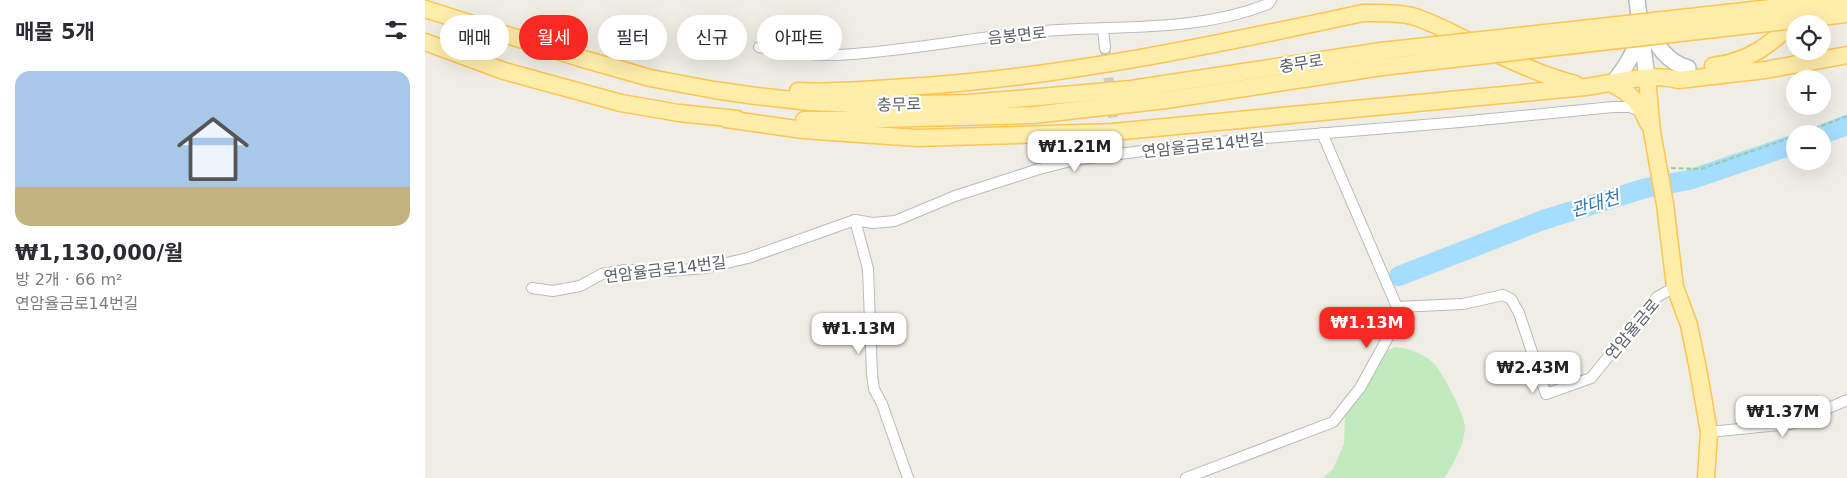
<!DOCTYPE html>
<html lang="ko">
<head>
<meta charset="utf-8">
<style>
	body { margin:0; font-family:"DejaVu Sans","Noto Sans KR",sans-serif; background:#f2f2f3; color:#2b2b33; height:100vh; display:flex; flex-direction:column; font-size:19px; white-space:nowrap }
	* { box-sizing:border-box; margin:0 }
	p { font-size:16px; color:#7c7c81 }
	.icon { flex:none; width:28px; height:28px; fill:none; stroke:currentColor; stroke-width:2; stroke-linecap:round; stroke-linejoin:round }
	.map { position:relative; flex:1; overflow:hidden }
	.side { display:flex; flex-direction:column; background:#fff; width:425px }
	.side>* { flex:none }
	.hud { position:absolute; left:15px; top:15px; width:475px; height:45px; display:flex; gap:10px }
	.fabs { position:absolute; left:1361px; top:15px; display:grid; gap:10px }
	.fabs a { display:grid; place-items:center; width:45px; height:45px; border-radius:50%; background:#fff; box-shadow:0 5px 20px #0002; font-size:25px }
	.price { position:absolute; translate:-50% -42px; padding:0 11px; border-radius:10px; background:#fff; color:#222; font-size:16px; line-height:32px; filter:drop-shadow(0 1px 2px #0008) }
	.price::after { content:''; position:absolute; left:50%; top:30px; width:15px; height:11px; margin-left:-8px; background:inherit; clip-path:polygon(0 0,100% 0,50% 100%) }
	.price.active { background:#f82823; color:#fff }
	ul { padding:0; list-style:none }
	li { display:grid; align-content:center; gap:10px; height:265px; padding:0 15px }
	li+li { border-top:1px solid #e1e1e2 }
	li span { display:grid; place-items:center; height:155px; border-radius:15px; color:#555 }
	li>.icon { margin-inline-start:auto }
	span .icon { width:90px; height:90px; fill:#fffc; stroke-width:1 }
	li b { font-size:21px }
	h2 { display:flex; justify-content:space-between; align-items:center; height:60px; padding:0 15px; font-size:21px }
	.tag { padding:0 18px; border-radius:22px; background:#fff; box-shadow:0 5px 20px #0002; font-size:18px; line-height:45px }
	.tag.active { background:#f82823; color:#fff }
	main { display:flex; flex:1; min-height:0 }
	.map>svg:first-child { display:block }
	.green { fill:#c1eabf }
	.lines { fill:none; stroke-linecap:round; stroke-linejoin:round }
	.river { stroke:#a5ddff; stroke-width:20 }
	.street-tunnel { stroke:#cbcac4; stroke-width:10; stroke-dasharray:10 5; stroke-linecap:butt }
	.street-casing { stroke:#b7bbbf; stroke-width:12 }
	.secondary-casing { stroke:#b8bcc2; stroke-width:18 }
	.primary-casing { stroke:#fdc450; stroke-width:19 }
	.path { stroke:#97cca3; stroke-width:2; stroke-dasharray:5 2.5; stroke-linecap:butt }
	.street { stroke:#fff; stroke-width:10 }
	.secondary { stroke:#fff; stroke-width:15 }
	.primary { stroke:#ffedaa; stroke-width:16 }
	.primary-bridge-casing { stroke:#fdc450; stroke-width:19; stroke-linecap:butt }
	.primary-bridge { stroke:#ffedaa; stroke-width:16 }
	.labels { text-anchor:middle; stroke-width:4.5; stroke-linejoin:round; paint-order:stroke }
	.street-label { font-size:16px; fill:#5c6166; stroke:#fff }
	.water-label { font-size:18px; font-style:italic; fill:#3679b2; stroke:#fff }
</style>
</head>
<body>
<main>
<section class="side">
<h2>매물 5개<svg class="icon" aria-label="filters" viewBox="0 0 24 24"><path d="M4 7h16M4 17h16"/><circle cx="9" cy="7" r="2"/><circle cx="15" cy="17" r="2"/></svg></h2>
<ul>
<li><span style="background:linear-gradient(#a9c7e8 75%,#c2b280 0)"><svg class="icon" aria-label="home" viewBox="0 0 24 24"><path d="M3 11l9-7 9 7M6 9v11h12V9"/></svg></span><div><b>₩1,130,000/월</b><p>방 2개 · 66 m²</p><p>연암율금로14번길</p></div></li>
</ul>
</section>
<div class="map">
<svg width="1422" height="478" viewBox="0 0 1422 478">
	<rect width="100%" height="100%" fill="#f0ede4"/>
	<path class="green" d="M 970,347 C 984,348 1002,355 1011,366 C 1019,376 1041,417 1040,429 C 1038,447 1029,464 1019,478 L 898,478 L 908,469 L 919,444 L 920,417 L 963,350 Z"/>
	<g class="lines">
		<g class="river">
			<path d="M 1398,134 L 1422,125"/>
			<path d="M 974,276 L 1118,220 L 1221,188 L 1264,180 L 1370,144"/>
		</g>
		<path class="street-tunnel" d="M 680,48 L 690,136"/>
		<defs>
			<g id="street">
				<path d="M 678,29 L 680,48"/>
				<path d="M 334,47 C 360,51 386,56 413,55 C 478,52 543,38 608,32 C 687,24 767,34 843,4 L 846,0"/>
				<path d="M 691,137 L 693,154"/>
				<path d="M 430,220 L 443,269 L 447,374 L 449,389 L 457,404 L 483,478"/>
				<path d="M 107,288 L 128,291 L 155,286 L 177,274 L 200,270 L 245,271 L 280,268 L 323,258 L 430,220 L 448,223 L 470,221 L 530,196 L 614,169 L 650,160 L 769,144 L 1035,122 L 1188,107 L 1205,107 L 1217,112"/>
				<path d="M 972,307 L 1038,304 L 1078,295 L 1086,299 L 1094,313 L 1121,394 L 1166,378 L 1232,297 L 1250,287"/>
				<path d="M 1284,432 L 1366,424 L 1422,400"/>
				<path d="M 761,478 L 908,422 L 935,388 L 968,328 L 972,307 L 897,133"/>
			</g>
			<g id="secondary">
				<path d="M 1212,0 L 1222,78"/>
				<path d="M 1222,26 C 1232,45 1241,62 1263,68"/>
				<path d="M 1187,84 C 1201,67 1208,56 1214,35"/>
			</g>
			<g id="primary">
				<path d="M 0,9 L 155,58 L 225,78 L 289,90 L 331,96 L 385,102 L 447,105 L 544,103 L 706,89 L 956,51"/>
				<path d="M 0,42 L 79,71 L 196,103 L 254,113 L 312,119"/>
				<path d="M 1288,66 C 1329,61 1348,41 1377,15"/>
				<path d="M 1222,78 L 1227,132 L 1240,204 L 1250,287 L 1264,325 L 1273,369 L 1284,432 L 1281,478"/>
				<path d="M 1187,84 C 1207,94 1214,102 1223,123"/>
				<path d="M 373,91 C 409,93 446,89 482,87 C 634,78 790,45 938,13 C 954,13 971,12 987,16 C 1007,22 1025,32 1044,41 C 1079,57 1112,74 1150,84"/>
				<path d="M 301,119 L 378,130 L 492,138 L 688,132 L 1161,87 C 1190,83 1226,72 1253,80 L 1340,70 L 1422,55"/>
				<path d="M 379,120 L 417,120 L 608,115 L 741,100 L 957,67"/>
			</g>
		</defs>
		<use href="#street" class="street-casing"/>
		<use href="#secondary" class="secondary-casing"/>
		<use href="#primary" class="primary-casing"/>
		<g class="path">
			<path d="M 1375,134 L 1422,116"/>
			<path d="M 1246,168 L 1276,169 L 1370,136"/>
		</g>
		<use href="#street" class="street"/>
		<use href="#secondary" class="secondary"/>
		<use href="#primary" class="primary"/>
		<defs>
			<g id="primary-bridge">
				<path d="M 956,51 L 1418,0"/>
				<path d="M 957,67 L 1422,14"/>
			</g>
		</defs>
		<use href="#primary-bridge" class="primary-bridge-casing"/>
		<use href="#primary-bridge" class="primary-bridge"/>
	</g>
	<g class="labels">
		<g class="street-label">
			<text transform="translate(592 35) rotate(-6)" y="6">음봉면로</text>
			<text transform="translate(876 63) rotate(-9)" y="6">충무로</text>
			<text transform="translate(474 104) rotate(-1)" y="6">충무로</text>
			<text transform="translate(778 145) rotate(-6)" y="6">연암율금로14번길</text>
			<text transform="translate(240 269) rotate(-7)" y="6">연암율금로14번길</text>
			<text transform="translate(1207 329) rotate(-50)" y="6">연암율금로</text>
		</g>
		<g class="water-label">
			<text transform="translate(1170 204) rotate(-17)" y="6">관대천</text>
		</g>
	</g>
</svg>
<div class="fabs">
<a><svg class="icon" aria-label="locate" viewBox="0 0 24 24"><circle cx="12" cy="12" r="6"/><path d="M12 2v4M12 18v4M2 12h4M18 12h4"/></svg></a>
<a>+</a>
<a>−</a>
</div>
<b class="price" style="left:650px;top:173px">₩1.21M</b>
<b class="price active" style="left:942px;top:349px">₩1.13M</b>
<b class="price" style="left:434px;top:355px">₩1.13M</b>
<b class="price" style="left:1108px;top:394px">₩2.43M</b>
<b class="price" style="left:1358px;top:438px">₩1.37M</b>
<div class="hud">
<a class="tag">매매</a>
<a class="tag active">월세</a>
<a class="tag">필터</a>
<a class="tag">신규</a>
<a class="tag">아파트</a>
</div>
</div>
</main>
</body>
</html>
